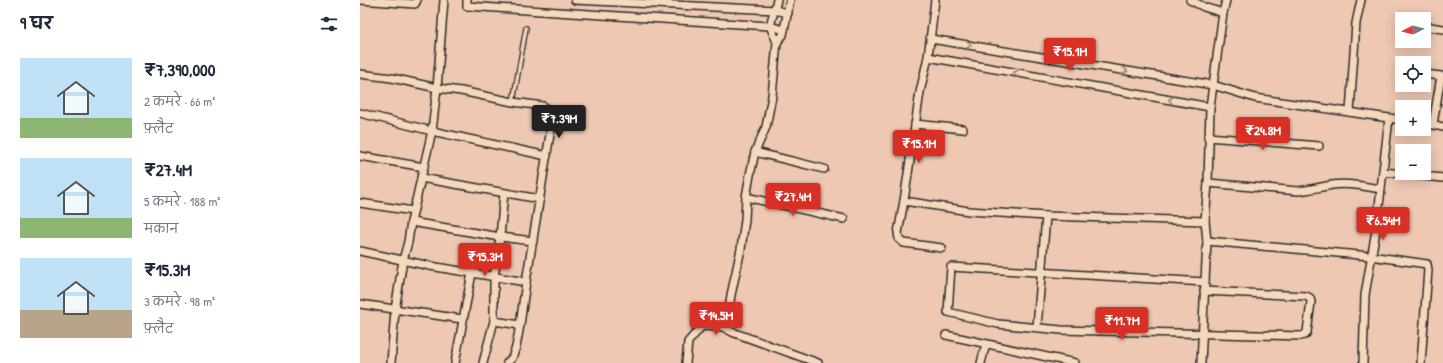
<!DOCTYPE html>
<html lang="hi">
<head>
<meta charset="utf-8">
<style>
	body { margin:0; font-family:"Patrick Hand","Playpen Sans Deva",sans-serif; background:#f2f2f3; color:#1f2937; height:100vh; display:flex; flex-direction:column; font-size:15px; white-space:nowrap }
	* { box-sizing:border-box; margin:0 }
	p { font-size:13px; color:#747a83 }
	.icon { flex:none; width:22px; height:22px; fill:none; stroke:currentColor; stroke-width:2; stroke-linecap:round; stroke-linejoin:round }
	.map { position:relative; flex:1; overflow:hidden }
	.sheet { display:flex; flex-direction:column; background:#fff; width:360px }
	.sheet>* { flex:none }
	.needle { width:26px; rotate:263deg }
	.fabs { position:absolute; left:1035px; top:12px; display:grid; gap:8px }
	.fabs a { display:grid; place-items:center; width:36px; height:36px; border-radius:0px; background:#fff; box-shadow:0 2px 10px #0003; font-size:20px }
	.price { position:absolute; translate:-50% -34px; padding:0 9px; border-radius:4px; background:#d93025; color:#fff; font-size:13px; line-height:26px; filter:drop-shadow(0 1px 2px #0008) }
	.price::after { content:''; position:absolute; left:50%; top:24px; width:12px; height:9px; margin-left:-6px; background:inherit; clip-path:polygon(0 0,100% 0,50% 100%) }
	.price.current { background:#222; color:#fff }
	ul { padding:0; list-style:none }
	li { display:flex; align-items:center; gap:12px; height:100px; padding:0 20px }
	li span { display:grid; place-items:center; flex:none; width:112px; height:80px; border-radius:0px; color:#555 }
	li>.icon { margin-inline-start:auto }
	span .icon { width:48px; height:48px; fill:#fffc; stroke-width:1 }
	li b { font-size:17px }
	h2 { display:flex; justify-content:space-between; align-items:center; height:48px; padding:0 20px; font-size:17px }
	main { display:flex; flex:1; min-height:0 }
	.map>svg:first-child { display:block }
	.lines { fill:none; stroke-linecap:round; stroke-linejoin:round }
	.service-casing { stroke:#2b2b2b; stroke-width:6 }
	.minor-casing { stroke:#2b2b2b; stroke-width:10 }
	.service { stroke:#f6d8bc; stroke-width:3.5 }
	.minor { stroke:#f6d8bc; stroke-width:7 }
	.oneway { stroke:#908274 }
</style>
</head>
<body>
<main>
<section class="sheet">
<h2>9 घर<svg class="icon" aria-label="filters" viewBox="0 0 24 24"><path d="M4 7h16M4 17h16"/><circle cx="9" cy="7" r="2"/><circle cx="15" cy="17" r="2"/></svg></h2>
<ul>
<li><span style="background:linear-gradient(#bfe0f5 75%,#8fb573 0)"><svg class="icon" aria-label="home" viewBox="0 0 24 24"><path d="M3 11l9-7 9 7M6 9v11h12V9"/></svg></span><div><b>₹7,390,000</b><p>2 कमरे · 66 m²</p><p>फ़्लैट</p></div></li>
<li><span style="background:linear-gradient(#bfe0f5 75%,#8fb573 0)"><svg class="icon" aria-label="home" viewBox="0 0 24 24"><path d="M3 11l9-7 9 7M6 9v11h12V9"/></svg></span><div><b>₹27.4M</b><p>5 कमरे · 188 m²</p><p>मकान</p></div></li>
<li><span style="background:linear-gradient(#bfe0f5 65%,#b9a48a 0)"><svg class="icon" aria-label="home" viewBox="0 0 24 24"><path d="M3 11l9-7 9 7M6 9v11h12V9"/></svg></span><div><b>₹15.3M</b><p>3 कमरे · 98 m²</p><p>फ़्लैट</p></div></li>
</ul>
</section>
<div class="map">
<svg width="1083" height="363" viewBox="0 0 1083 363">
	<rect width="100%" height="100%" fill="#eec8b3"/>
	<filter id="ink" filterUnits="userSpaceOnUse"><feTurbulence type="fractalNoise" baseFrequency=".025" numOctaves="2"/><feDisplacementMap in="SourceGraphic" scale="8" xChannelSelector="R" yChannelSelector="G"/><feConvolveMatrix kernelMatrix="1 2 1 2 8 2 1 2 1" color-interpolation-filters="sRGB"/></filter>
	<g filter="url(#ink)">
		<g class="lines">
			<defs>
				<path id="service" d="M 153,102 L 166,28"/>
				<g id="minor">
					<path d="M 0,0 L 55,4 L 57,0"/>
					<path d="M 107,0 L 107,6 L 410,26 L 424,30"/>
					<path d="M 215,0 L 415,10 L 428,13"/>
					<path d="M 575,0 L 568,57 L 560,92 L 544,201 L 538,233 L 539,239 L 544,243 L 582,248"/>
					<path d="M 830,0 L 844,7 L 863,13"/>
					<path d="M 1064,26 L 1083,29"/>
					<path d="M 571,39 L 853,85 L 895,98 L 1042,120"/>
					<path d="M 417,42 L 423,35 L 430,0"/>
					<path d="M 568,57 L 850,107"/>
					<path d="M 0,74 L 32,78 L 77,88 L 101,91 L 153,102 L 183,106 L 190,110 L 192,115 L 192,122 L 166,282 L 160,325 L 156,347 L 152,358 L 147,363"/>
					<path d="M 1064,74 L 1081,76 L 1073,124"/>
					<path d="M 990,112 L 996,23 L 1001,0"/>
					<path d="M 0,113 L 72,131 L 187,156"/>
					<path d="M 1064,123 L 1083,127"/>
					<path d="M 555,124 L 603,129"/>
					<path d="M 848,137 L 959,146"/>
					<path d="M 395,152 L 464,169"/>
					<path d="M 0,156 L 64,167"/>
					<path d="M 1023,172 L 1083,178"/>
					<path d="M 61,178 L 180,199"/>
					<path d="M 848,183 L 938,191 C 950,190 960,187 972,185 C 988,183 1004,186 1020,189"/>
					<path d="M 386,197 L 484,219"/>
					<path d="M 544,201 L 609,211 L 686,216 L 845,221"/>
					<path d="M 0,203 L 53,211"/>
					<path d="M 51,222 L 140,237 L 173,241"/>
					<path d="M 847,241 L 1010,256 L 1067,264 L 1068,270 L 1061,363"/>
					<path d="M 0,251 L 70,266 L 166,282"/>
					<path d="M 844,291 L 946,296 L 950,298 L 951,302 L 947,332 L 945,335 L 941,336 L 701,330 L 638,324 L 588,312 L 591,267 L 845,282"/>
					<path d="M 0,304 L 102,319"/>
					<path d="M 134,321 L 160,325"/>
					<path d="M 363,327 L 372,332 L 458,363"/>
					<path d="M 677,327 L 686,216"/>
					<path d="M 586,335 L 715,363"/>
					<path d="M 31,363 L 35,310 L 43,260 L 48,242 L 51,222 L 72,131 L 77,88 L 84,0"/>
					<path d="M 95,363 L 112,273"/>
					<path d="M 123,363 L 134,321 L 134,277 L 140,237 L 144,193"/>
					<path d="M 326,363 L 328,342 L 342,326 L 363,327 L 369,309 L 371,295 L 381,249 L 385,220 L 386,197 L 390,175 L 395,152 L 406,127 L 412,96 L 417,42 L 410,26 L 417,0"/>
					<path d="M 621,363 L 626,344"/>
					<path d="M 841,363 L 847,241 L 845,221 L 848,183 L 850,107 L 863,13 L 866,0"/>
					<path d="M 1003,363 L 1005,295 L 1017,224 L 1029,118"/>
				</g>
			</defs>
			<use href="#service" class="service-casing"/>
			<use href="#minor" class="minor-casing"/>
			<use href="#service" class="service"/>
			<use href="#minor" class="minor"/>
		</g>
		<defs><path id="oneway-chevron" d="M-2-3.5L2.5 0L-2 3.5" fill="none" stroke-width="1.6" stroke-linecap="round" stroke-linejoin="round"/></defs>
		<g class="oneway">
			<use href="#oneway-chevron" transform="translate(609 45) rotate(9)"/>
			<use href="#oneway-chevron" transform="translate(765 71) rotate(9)"/>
			<use href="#oneway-chevron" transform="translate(656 73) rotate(-170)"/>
			<use href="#oneway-chevron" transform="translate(811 100) rotate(-170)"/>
		</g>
	</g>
</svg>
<div class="fabs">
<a><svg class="needle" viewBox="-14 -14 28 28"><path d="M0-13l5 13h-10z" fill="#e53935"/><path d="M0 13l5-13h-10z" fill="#747a83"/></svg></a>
<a><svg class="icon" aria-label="locate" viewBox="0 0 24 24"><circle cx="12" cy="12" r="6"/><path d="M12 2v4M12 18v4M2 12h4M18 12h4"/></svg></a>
<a>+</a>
<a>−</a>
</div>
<b class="price" style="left:710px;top:72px">₹15.1M</b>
<b class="price current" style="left:199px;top:139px">₹7.39M</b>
<b class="price" style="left:903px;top:151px">₹24.8M</b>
<b class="price" style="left:559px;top:164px">₹15.1M</b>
<b class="price" style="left:433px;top:217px">₹27.4M</b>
<b class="price" style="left:1023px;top:241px">₹6.54M</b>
<b class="price" style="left:125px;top:277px">₹15.3M</b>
<b class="price" style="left:356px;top:336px">₹14.5M</b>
<b class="price" style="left:762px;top:341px">₹11.7M</b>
</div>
</main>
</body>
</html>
